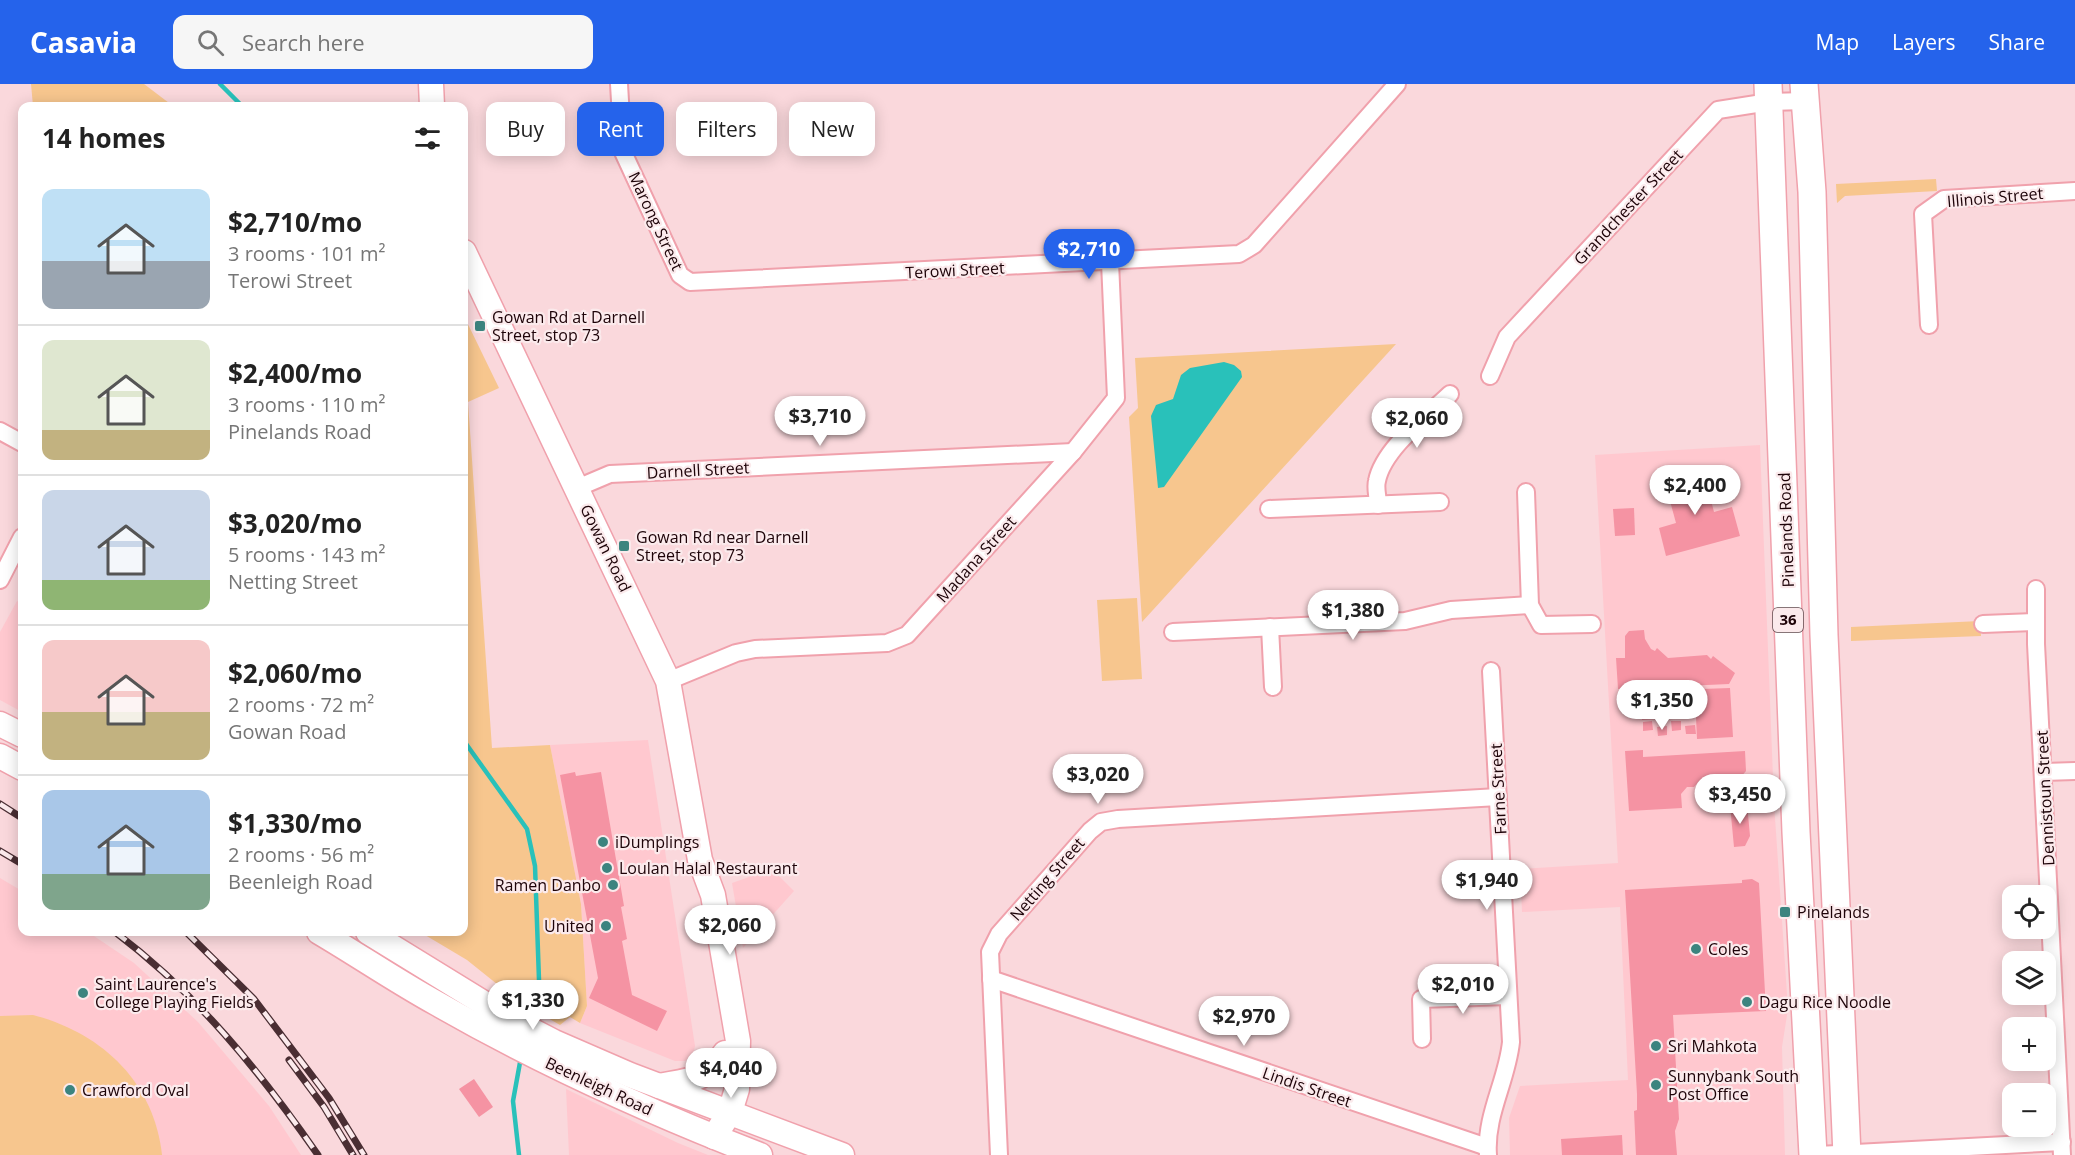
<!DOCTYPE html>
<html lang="en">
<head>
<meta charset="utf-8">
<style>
	body { margin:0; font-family:"Open Sans",sans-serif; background:#f6f6f6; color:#222; height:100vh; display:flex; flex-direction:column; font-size:22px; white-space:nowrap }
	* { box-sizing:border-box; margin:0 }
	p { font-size:20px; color:#767676 }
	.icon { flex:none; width:33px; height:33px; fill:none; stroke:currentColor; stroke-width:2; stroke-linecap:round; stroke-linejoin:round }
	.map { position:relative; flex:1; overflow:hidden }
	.details { position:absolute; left:18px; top:18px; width:450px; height:834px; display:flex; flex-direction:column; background:#fff; border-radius:12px; box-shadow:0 3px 15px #0003 }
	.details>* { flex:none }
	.guide { position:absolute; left:486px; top:18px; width:570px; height:54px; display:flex; gap:12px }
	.fabs { position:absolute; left:2002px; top:801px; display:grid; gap:12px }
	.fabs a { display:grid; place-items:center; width:54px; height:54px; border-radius:12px; background:#fff; box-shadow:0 3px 15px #0003; font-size:30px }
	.price { position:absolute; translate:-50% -51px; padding:0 14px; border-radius:21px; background:#fff; color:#222; font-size:20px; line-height:39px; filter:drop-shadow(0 2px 3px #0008) }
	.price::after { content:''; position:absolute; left:50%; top:36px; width:18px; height:14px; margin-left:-9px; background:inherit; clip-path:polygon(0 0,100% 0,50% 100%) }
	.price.selected { background:#2563eb; color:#fff }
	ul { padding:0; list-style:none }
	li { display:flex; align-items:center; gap:18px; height:150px; padding:0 24px }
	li+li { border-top:2px solid #e0e0e0 }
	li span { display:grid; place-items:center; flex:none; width:168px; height:120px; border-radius:12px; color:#555 }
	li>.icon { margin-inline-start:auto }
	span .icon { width:72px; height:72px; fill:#fffc; stroke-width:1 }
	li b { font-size:26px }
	h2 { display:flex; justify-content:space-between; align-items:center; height:72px; padding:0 24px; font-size:26px }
	.tag { padding:0 21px; border-radius:12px; background:#fff; box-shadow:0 3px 15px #0003; font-size:21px; line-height:54px }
	.tag.selected { background:#2563eb; color:#fff }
	header { display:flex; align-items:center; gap:36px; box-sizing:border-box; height:84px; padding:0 30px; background:#2563eb; color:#fff }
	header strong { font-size:28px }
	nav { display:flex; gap:33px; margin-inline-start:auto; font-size:21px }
	.search { width:420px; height:54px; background:#f6f6f6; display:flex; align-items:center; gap:15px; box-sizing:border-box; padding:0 21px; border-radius:12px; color:#767676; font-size:22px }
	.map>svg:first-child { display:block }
	.built { fill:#ffc8cf }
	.green { fill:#f7c68e }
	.water { fill:#29c1ba }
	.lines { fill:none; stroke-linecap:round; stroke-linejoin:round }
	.stream { stroke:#29c1ba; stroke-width:4.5 }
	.building { fill:#f593a3 }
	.street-casing { stroke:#f0a1ac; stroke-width:20 }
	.secondary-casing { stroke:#f0a1ac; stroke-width:27 }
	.primary-casing { stroke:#f0a1ac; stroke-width:30 }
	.street { stroke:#fff; stroke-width:16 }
	.secondary { stroke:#fff; stroke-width:24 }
	.primary { stroke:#fff; stroke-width:27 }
	.rail-casing { stroke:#4a2e33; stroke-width:7 }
	.rail { stroke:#fbeaec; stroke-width:4.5; stroke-dasharray:14; stroke-linecap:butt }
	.poi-dot { fill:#3c847f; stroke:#fbeaec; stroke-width:2 }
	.labels { text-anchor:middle; stroke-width:4.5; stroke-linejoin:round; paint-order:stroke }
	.shield { fill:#fbeaec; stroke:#60484c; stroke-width:1.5 }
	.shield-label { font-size:15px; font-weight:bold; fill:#1d0308 }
	.street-label { font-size:16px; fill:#1d0308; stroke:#fbeaec }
	.poi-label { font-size:16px; fill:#1d0308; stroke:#fbeaec; text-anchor:start }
</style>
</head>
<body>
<header>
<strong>Casavia</strong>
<div class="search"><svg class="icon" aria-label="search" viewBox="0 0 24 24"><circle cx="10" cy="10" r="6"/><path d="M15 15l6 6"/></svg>Search here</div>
<nav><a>Map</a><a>Layers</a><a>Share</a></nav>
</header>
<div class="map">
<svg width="2075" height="1071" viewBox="0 0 2075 1071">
	<rect width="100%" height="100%" fill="#fad8dc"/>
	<g class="built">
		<path d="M 1760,361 L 1774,719 L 1788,925 L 1782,963 L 1785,1071 L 1510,1071 L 1509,1034 L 1520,1002 L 1628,996 L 1620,823 L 1522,828 L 1520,785 L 1618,779 L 1595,371 Z"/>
		<path d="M 17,517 L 22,520 L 22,628 L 0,616 L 0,548 Z"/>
		<path d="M 648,656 L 695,962 L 693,971 L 685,977 L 675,977 L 580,939 L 587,922 L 581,820 L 550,661 Z"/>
		<path d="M 772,785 L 794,807 L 743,864 L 732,799 Z"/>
		<path d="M 0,794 L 22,807 L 22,848 L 88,848 L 134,879 L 198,938 L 269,1022 L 301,1071 L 0,1071 Z"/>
		<path d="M 566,1005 L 678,1059 L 708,1071 L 569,1071 Z"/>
	</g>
	<g class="green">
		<path d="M 31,0 L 144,0 L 173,22 L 33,22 Z"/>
		<path d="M 1936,95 L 1937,107 L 1845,112 L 1837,119 L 1836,100 Z"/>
		<path d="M 464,232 L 499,304 L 468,318 L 492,664 L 550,661 L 581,820 L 587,922 L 580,939 L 570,933 L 560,941 L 518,917 L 467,876 L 420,848 L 464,848 Z"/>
		<path d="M 1396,260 L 1142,538 L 1129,333 L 1138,324 L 1135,274 Z"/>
		<path d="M 1137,514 L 1142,595 L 1102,597 L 1097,516 Z"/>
		<path d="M 1980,537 L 1981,552 L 1851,557 L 1851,543 Z"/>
		<path d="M 33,931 C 102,949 154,998 162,1071 L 0,1071 L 0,932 Z"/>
	</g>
	<path class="water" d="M 1224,278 L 1234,281 L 1241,287 L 1242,293 L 1164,403 L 1158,404 L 1151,332 L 1156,321 L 1173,315 L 1181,291 L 1190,284 Z"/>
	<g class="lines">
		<g class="stream">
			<path d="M 220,0 L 242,22"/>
			<path d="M 464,657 L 527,745 L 535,782 L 539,896 L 531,939"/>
			<path d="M 519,1071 L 513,1017 L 521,973"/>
		</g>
	</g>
	<g class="building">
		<path d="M 1703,385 L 1714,428 L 1732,423 L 1740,452 L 1666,472 L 1659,444 L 1676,439 L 1664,395 Z"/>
		<path d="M 1634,424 L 1635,451 L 1615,452 L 1613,425 Z"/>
		<path d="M 1644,546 L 1645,555 L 1651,565 L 1655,567 L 1657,564 L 1668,574 L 1707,571 L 1711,575 L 1713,572 L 1735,589 L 1729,600 L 1618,605 L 1616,574 L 1625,574 L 1625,552 L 1629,547 Z"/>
		<path d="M 1664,604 L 1665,627 L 1674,627 L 1673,606 L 1730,604 L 1733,653 L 1697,655 L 1696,633 L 1642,636 L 1641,605 Z"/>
		<path d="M 1652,637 L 1653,646 L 1643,647 L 1643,638 Z"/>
		<path d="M 1671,637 L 1681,637 L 1681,646 L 1672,647 Z"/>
		<path d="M 1695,641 L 1696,650 L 1686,650 L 1685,642 Z"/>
		<path d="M 1667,642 L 1667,651 L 1658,652 L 1657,643 Z"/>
		<path d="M 1643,666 L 1643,673 L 1745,667 L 1746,687 L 1740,694 L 1700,696 L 1694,703 L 1687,703 L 1681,710 L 1682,724 L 1629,727 L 1625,667 Z"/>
		<path d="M 575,688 L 576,692 L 601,688 L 624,822 L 621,823 L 627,855 L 622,857 L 632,911 L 667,927 L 657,947 L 589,914 L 598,894 L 560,691 Z"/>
		<path d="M 1747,720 L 1750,752 L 1745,762 L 1734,763 L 1730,721 Z"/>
		<path d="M 1752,795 L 1759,799 L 1766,927 L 1673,931 L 1679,1035 L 1675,1047 L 1677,1071 L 1636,1071 L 1634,1027 L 1637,1026 L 1637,1010 L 1625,806 L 1742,799 L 1742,796 Z"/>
		<path d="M 474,995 L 493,1023 L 479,1033 L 459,1005 Z"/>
		<path d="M 1622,1051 L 1623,1071 L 1562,1071 L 1561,1055 Z"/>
	</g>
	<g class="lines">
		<defs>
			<g id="street">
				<path d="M 619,0 L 623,68 L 680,191 L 690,198 L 1239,170 L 1254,161 L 1397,0"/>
				<path d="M 1929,241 L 1923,130 L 1944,115 L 2075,107"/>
				<path d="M 1490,292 L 1507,253 L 1718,26 L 1769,18 L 1805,17"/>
				<path d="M 0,347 L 22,359"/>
				<path d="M 577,404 L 610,390 L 1073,368"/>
				<path d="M 1526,408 L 1530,521 L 1541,541 L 1592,540"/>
				<path d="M 1378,421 C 1378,413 1375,404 1377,397 C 1383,365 1427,332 1450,310"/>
				<path d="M 1269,425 L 1440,418"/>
				<path d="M 0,496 L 22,453"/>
				<path d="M 2036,505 L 2036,560 L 2062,1071"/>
				<path d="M 1983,540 L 2036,538"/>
				<path d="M 1270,543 L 1273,603"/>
				<path d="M 1173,548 L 1405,537 L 1451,526 L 1530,521"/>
				<path d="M 668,597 L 736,569 L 755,565 L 887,559 L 907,551 L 1073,368 L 1116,314 L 1110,178"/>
				<path d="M 2044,688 L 2075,687"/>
				<path d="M 991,895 L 1487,1063"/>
				<path d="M 1422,955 L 1421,915 L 1508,912"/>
				<path d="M 999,1071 L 990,868 L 999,850 L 1090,747 L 1101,738 L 1118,735 L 1498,713"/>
				<path d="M 1488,1071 C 1485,1031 1507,997 1511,958 L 1491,587"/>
				<path d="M 1818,1071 L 2062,1058"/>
			</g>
			<g id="secondary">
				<path d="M 431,0 L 432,22"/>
				<path d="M 464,168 L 668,597 L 700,776 L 713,811 L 738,957 L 737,1005 L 730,1028 L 714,1053"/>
				<path d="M 0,640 L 22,651"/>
				<path d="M 0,672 L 22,684"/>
				<path d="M 319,848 C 358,871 396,897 436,919 C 539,978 649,1028 760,1071"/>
				<path d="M 368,848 L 508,934 L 554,958 L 630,991 L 842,1071"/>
				<path d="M 659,1002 C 690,996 706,997 725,969"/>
			</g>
			<g id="primary">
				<path d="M 1768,0 L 1796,748 L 1813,1071"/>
				<path d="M 1804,0 L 1812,108 L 1824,551 L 1847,1071"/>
			</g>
		</defs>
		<use href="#street" class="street-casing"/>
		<use href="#secondary" class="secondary-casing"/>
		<use href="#primary" class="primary-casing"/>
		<use href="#street" class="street"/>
		<use href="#secondary" class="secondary"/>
		<use href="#primary" class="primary"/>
		<defs>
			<g id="rail">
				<path d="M 0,720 L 22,734"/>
				<path d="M 0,767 L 22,780"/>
				<path d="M 115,848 C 197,910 259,986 318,1071"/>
				<path d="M 186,848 L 254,915 L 329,1014 L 364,1071"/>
				<path d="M 289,976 L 324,1023 L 353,1071"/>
			</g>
		</defs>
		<use href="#rail" class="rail-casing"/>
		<use href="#rail" class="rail"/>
	</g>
	<g class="poi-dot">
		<rect x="474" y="236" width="12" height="12" rx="3"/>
		<rect x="618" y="456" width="12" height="12" rx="3"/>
		<circle cx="603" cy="758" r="6"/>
		<circle cx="607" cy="784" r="6"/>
		<circle cx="613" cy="801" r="6"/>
		<rect x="1779" y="822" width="12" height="12" rx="3"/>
		<circle cx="606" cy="842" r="6"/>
		<circle cx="1696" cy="865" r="6"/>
		<circle cx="83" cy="909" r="6"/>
		<circle cx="1747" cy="918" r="6"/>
		<circle cx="1656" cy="962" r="6"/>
		<circle cx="1656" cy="1001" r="6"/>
		<circle cx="70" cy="1006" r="6"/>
	</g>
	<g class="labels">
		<rect class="shield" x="1773" y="524" width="30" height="24" rx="4.5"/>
		<g class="shield-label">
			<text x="1788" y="541">36</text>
		</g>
		<g class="street-label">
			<text transform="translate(1995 113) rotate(-5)" y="6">Illinois Street</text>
			<text transform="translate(1628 123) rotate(-47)" y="6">Grandchester Street</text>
			<text transform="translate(656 137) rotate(65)" y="6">Marong Street</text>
			<text transform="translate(955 186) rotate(-3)" y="6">Terowi Street</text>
			<text transform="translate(698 386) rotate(-3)" y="6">Darnell Street</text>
			<text transform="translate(1786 446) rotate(-92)" y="6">Pinelands Road</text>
			<text transform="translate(606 464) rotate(64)" y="6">Gowan Road</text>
			<text transform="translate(976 475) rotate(-48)" y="6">Madana Street</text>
			<text transform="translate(1498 705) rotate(-93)" y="6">Farne Street</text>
			<text transform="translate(2045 714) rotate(-93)" y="6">Dennistoun Street</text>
			<text transform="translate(1047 795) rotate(-49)" y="6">Netting Street</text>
			<text transform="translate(599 1002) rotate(25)" y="6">Beenleigh Road</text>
			<text transform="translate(1307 1003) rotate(19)" y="6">Lindis Street</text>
		</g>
		<g class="poi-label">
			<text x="492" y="239">Gowan Rd at Darnell<tspan x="492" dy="18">Street, stop 73</tspan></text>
			<text x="636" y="459">Gowan Rd near Darnell<tspan x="636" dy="18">Street, stop 73</tspan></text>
			<text x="615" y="764">iDumplings</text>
			<text x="619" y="790">Loulan Halal Restaurant</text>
			<text x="601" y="807" text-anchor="end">Ramen Danbo</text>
			<text x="1797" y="834">Pinelands</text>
			<text x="594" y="848" text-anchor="end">United</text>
			<text x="1708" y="871">Coles</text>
			<text x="95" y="906">Saint Laurence's<tspan x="95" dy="18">College Playing Fields</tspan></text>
			<text x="1759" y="924">Dagu Rice Noodle</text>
			<text x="1668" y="968">Sri Mahkota</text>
			<text x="1668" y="998">Sunnybank South<tspan x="1668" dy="18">Post Office</tspan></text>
			<text x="82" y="1012">Crawford Oval</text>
		</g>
	</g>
</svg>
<div class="fabs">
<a><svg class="icon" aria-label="locate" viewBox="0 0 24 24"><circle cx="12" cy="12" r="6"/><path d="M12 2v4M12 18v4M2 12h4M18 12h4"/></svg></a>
<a><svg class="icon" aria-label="layers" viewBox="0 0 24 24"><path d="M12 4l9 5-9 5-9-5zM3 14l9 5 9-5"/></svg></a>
<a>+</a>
<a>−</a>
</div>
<b class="price selected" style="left:1089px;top:196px">$2,710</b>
<b class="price" style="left:820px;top:363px">$3,710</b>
<b class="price" style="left:1417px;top:365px">$2,060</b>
<b class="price" style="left:1695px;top:432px">$2,400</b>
<b class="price" style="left:1353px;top:557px">$1,380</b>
<b class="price" style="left:1662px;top:647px">$1,350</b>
<b class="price" style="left:1098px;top:721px">$3,020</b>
<b class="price" style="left:1740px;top:741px">$3,450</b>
<b class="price" style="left:1487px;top:827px">$1,940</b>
<b class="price" style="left:730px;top:872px">$2,060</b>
<b class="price" style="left:1463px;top:931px">$2,010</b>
<b class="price" style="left:533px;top:947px">$1,330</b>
<b class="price" style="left:1244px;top:963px">$2,970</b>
<b class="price" style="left:731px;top:1015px">$4,040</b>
<div class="guide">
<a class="tag">Buy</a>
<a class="tag selected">Rent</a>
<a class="tag">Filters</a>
<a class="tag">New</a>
</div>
<section class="details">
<h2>14 homes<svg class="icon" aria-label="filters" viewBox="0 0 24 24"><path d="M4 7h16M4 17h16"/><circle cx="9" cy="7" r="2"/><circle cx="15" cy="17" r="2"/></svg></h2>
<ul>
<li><span style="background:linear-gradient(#bfe0f5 60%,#9aa5b1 0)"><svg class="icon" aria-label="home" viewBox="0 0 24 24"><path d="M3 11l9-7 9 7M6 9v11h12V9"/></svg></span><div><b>$2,710/mo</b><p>3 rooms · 101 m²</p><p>Terowi Street</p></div></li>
<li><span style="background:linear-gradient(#dfe7d0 75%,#c2b280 0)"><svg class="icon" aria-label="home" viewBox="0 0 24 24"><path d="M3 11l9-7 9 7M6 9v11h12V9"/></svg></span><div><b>$2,400/mo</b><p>3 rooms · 110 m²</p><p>Pinelands Road</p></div></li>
<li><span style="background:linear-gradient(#c9d6e8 75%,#8fb573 0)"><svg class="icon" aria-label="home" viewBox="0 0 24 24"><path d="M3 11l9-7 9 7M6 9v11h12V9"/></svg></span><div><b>$3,020/mo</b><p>5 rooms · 143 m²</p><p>Netting Street</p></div></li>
<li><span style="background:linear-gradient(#f6c9c9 60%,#c2b280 0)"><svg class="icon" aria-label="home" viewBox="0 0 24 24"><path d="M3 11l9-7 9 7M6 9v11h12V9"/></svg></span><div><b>$2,060/mo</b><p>2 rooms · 72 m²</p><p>Gowan Road</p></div></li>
<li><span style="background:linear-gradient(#a9c7e8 70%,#7fa58c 0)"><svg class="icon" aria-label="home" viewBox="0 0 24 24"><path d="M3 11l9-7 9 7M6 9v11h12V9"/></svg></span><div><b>$1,330/mo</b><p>2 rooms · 56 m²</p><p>Beenleigh Road</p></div></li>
</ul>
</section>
</div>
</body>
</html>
